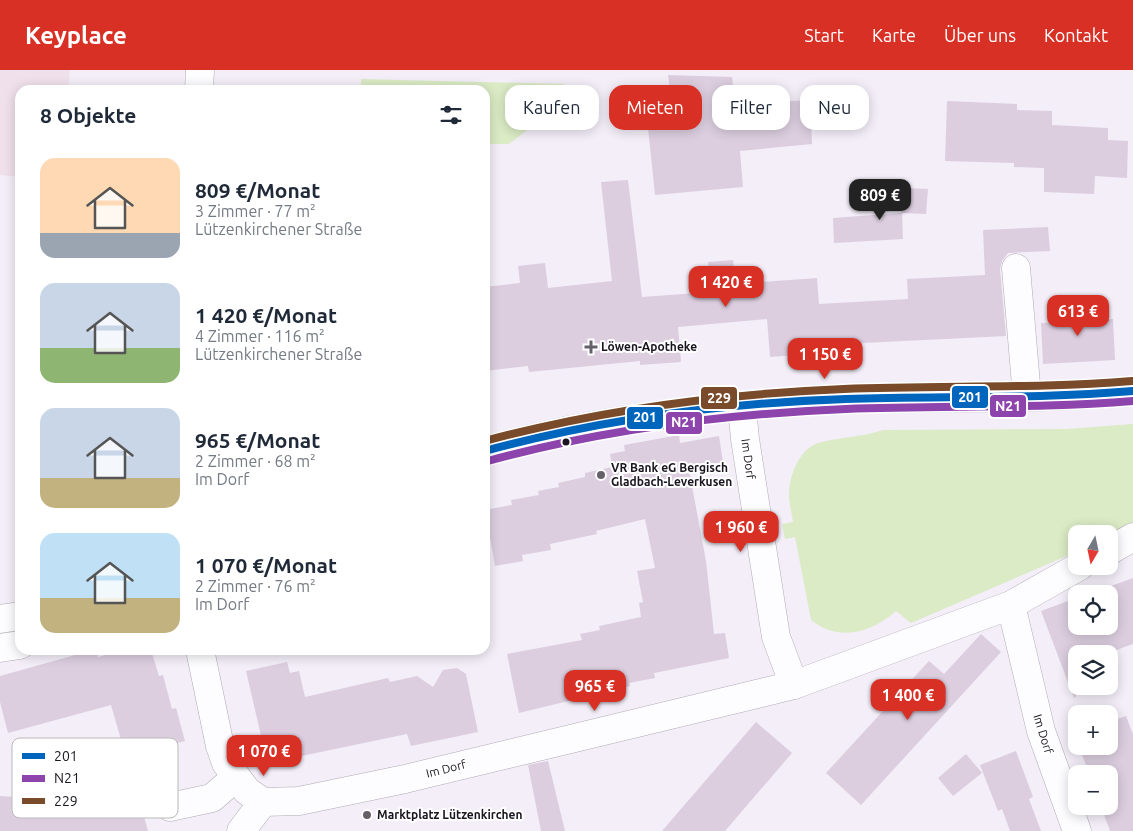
<!DOCTYPE html>
<html lang="de">
<head>
<meta charset="utf-8">
<style>
	body { margin:0; font-family:Ubuntu,sans-serif; background:#f6f6f7; color:#1f2937; height:100vh; display:flex; flex-direction:column; font-size:19px; white-space:nowrap }
	* { box-sizing:border-box; margin:0 }
	p { font-size:16px; color:#747a83 }
	.icon { flex:none; width:28px; height:28px; fill:none; stroke:currentColor; stroke-width:2; stroke-linecap:round; stroke-linejoin:round }
	.map { position:relative; flex:1; overflow:hidden }
	.details { position:absolute; left:15px; top:15px; width:475px; height:570px; display:flex; flex-direction:column; background:#fff; border-radius:15px; box-shadow:0 2px 12px #0003 }
	.details>* { flex:none }
	.guide { position:absolute; left:505px; top:15px; width:475px; height:45px; display:flex; gap:10px }
	.needle { width:32px; rotate:189deg }
	.buttons { position:absolute; left:1068px; top:455px; display:grid; gap:10px }
	.buttons a { display:grid; place-items:center; width:50px; height:50px; border-radius:10px; background:#fff; box-shadow:0 2px 12px #0003; font-size:25px }
	.price { position:absolute; translate:-50% -42px; padding:0 11px; border-radius:10px; background:#d93025; color:#fff; font-size:16px; line-height:32px; filter:drop-shadow(0 1px 2px #0008) }
	.price::after { content:''; position:absolute; left:50%; top:30px; width:15px; height:11px; margin-left:-8px; background:inherit; clip-path:polygon(0 0,100% 0,50% 100%) }
	.price.selected { background:#222; color:#fff }
	ul { padding:0; list-style:none }
	li { display:flex; align-items:center; gap:15px; height:125px; padding:0 25px }
	li span { display:grid; place-items:center; flex:none; width:140px; height:100px; border-radius:15px; color:#555 }
	li>.icon { margin-inline-start:auto }
	span .icon { width:60px; height:60px; fill:#fffc; stroke-width:1 }
	li b { font-size:21px }
	h2 { display:flex; justify-content:space-between; align-items:center; height:60px; padding:0 25px; font-size:21px }
	.chip { padding:0 18px; border-radius:15px; background:#fff; box-shadow:0 2px 12px #0003; font-size:18px; line-height:45px }
	.chip.selected { background:#d93025; color:#fff }
	header { display:flex; align-items:center; gap:30px; box-sizing:border-box; height:70px; padding:0 25px; background:#d93025; color:#fff }
	header strong { font-size:24px }
	nav { display:flex; gap:28px; margin-inline-start:auto; font-size:18px }
	.map>svg:first-child { display:block }
	.education { fill:#f0e0eb }
	.green { fill:#daebc5 }
	.building { fill:#dccedf }
	.lines { fill:none; stroke-linecap:round; stroke-linejoin:round }
	.minor-casing { stroke:#b0abb5; stroke-width:29 }
	.major-casing { stroke:#b0abb5; stroke-width:29 }
	.minor { stroke:#fdfcfe; stroke-width:28 }
	.major { stroke:#fdfcfe; stroke-width:28 }
	.bus-1-casing { stroke:#fff; stroke-width:11 }
	.bus-2-casing { stroke:#fff; stroke-width:11 }
	.bus-3-casing { stroke:#fff; stroke-width:11 }
	.bus-1 { stroke:#0065bd; stroke-width:8 }
	.bus-2 { stroke:#8e44ad; stroke-width:8 }
	.bus-3 { stroke:#7a4b2a; stroke-width:8 }
	.poi-dot { fill:#65606a; stroke:#fff; stroke-width:2 }
	.bus-dot { fill:#19141d; stroke:#fff; stroke-width:2 }
	.labels { text-anchor:middle; stroke-width:4; stroke-linejoin:round; paint-order:stroke }
	.poi-label { font-size:12px; font-weight:bold; fill:#19141d; stroke:#fff; text-anchor:start }
	.street-label { font-size:12px; fill:#19141d; stroke:#fff }
	.key { fill:#fff; stroke:#bab8bb; stroke-width:1 }
	.key-label { font-size:14px; fill:#19141d }
	.line-badge { stroke:#fff; stroke-width:2 }
	.badge-label { font-size:14px; text-anchor:middle; font-weight:bold; fill:#fff }
</style>
</head>
<body>
<header>
<strong>Keyplace</strong>
<nav><a>Start</a><a>Karte</a><a>Über uns</a><a>Kontakt</a></nav>
</header>
<div class="map">
<svg width="1133" height="761" viewBox="0 0 1133 761">
	<rect width="100%" height="100%" fill="#f3eef8"/>
	<path class="education" d="M 0,0 L 70,0 L 68,20 L 20,20 L 20,107 L 0,105 Z"/>
	<g class="green">
		<path d="M 361,9 L 564,14 L 563,33 L 509,74 L 485,74 L 485,20 L 361,20 Z"/>
		<path d="M 1133,354 L 1133,452 L 1109,465 L 1076,464 L 1076,482 L 911,553 L 896,541 C 871,563 839,572 811,550 L 795,467 L 785,469 L 782,454 L 793,452 C 792,443 789,434 789,425 C 789,405 800,376 822,372 C 843,367 862,367 883,360 L 1067,359 Z"/>
	</g>
	<g class="building">
		<path d="M 668,5 L 732,7 L 735,34 L 810,30 L 812,74 L 740,81 L 743,117 L 655,125 L 645,29 L 671,26 Z"/>
		<path d="M 947,31 L 1017,34 L 1017,40 L 1052,41 L 1052,55 L 1108,58 L 1108,70 L 1128,71 L 1127,108 L 1095,106 L 1094,124 L 1044,122 L 1044,98 L 1014,97 L 1014,93 L 945,91 Z"/>
		<path d="M 628,110 L 642,227 L 711,222 L 708,192 L 733,190 L 736,214 L 817,208 L 819,234 L 908,229 L 907,209 L 985,205 L 983,160 L 1048,157 L 1050,181 L 1008,183 L 1002,191 L 1000,199 L 1006,266 L 822,275 L 822,283 L 770,287 L 767,249 L 678,257 L 681,292 L 640,295 L 640,291 L 529,302 L 528,296 L 485,301 L 485,217 L 520,213 L 518,196 L 545,193 L 548,218 L 612,211 L 601,112 Z"/>
		<path d="M 903,118 L 928,119 L 926,144 L 902,143 L 903,169 L 834,173 L 833,148 L 901,143 Z"/>
		<path d="M 1090,232 L 1091,251 L 1113,249 L 1115,290 L 1043,294 L 1041,253 L 1063,252 L 1062,234 Z"/>
		<path d="M 679,365 L 680,373 L 719,366 L 723,392 L 696,396 L 696,399 L 689,400 L 706,491 L 714,564 L 725,563 L 729,588 L 654,603 L 655,608 L 629,613 L 630,616 L 519,643 L 507,584 L 582,570 L 580,564 L 600,560 L 599,556 L 641,547 L 639,533 L 643,532 L 637,501 L 655,498 L 645,449 L 596,461 L 597,464 L 550,474 L 551,480 L 522,485 L 523,491 L 495,496 L 485,440 L 512,435 L 511,430 L 539,425 L 538,421 L 559,417 L 558,413 L 585,407 L 585,403 L 612,397 L 610,384 L 625,381 L 624,375 Z"/>
		<path d="M 1133,508 L 1133,574 L 1105,584 L 1076,584 L 1076,627 L 1074,628 L 1041,541 L 1076,528 L 1076,556 L 1109,556 L 1109,524 L 1089,524 Z"/>
		<path d="M 981,564 L 1001,582 L 861,735 L 826,703 L 929,591 L 944,604 Z"/>
		<path d="M 93,580 L 97,580 L 98,587 L 124,580 L 151,580 L 159,606 L 163,605 L 172,639 L 176,638 L 185,671 L 126,687 L 111,635 L 8,663 L 0,632 L 0,606 Z"/>
		<path d="M 287,592 L 290,603 L 299,601 L 305,627 L 388,608 L 390,612 L 417,606 L 433,617 L 443,600 L 457,598 L 466,604 L 478,662 L 411,676 L 407,664 L 287,689 L 286,682 L 266,687 L 246,601 Z"/>
		<path d="M 1126,646 L 1133,664 L 1133,761 L 1110,761 L 1101,736 L 1109,736 L 1109,704 L 1089,704 L 1079,676 L 1109,676 L 1109,652 Z"/>
		<path d="M 756,652 L 792,683 L 725,761 L 662,761 Z"/>
		<path d="M 1016,681 L 1033,727 L 1029,729 L 1041,761 L 1010,761 L 1002,739 L 998,741 L 980,695 Z"/>
		<path d="M 966,684 L 982,703 L 953,726 L 938,708 Z"/>
		<path d="M 548,691 L 565,761 L 541,761 L 528,695 Z"/>
		<path d="M 137,721 L 148,761 L 0,761 L 0,726 L 64,730 L 67,739 Z"/>
	</g>
	<g class="lines">
		<defs>
			<g id="minor">
				<path d="M 199,20 L 200,0"/>
				<path d="M 1016,198 L 1027,326"/>
				<path d="M 742,337 L 745,369 L 776,567 L 794,615"/>
				<path d="M 1109,481 L 1133,467"/>
				<path d="M 1011,535 L 1041,661 L 1077,761"/>
				<path d="M 200,580 L 220,676 L 226,693 L 247,721 L 263,732 L 299,731 L 405,709 L 794,615 L 1011,535 L 1080,496"/>
				<path d="M 170,737 L 212,728 L 235,708"/>
				<path d="M 241,761 L 263,732"/>
			</g>
			<g id="major">
				<path d="M 485,381 C 601,347 726,334 846,329 C 942,326 1038,331 1133,321"/>
				<path d="M 0,549 L 20,546"/>
				<path d="M 0,578 L 20,575"/>
			</g>
		</defs>
		<use href="#minor" class="minor-casing"/>
		<use href="#major" class="major-casing"/>
		<use href="#minor" class="minor"/>
		<use href="#major" class="major"/>
		<defs>
			<path id="bus-1" d="M 485,381 C 603,349 724,333 846,329 C 942,326 1038,329 1133,321"/>
			<path id="bus-2" d="M 488,391 C 605,359 725,344 846,339 C 942,335 1037,339 1133,331"/>
			<path id="bus-3" d="M 485,371 C 603,339 723,324 844,319 C 940,315 1036,319 1132,311"/>
		</defs>
		<use href="#bus-1" class="bus-1-casing"/>
		<use href="#bus-2" class="bus-2-casing"/>
		<use href="#bus-3" class="bus-3-casing"/>
		<use href="#bus-1" class="bus-1"/>
		<use href="#bus-2" class="bus-2"/>
		<use href="#bus-3" class="bus-3"/>
	</g>
	<g class="poi-dot">
		<path d="M588.5 269.5h5v5h5v5h-5v5h-5v-5h-5v-5h5z"/>
		<circle cx="601" cy="405" r="5"/>
		<circle cx="367" cy="745" r="5"/>
	</g>
	<circle class="bus-dot" cx="566" cy="372" r="4.5"/>
	<g class="labels">
		<g class="poi-label">
			<text x="601" y="281">Löwen-Apotheke</text>
			<text x="611" y="402">VR Bank eG Bergisch<tspan x="611" dy="14">Gladbach-Leverkusen</tspan></text>
			<text x="377" y="749">Marktplatz Lützenkirchen</text>
		</g>
		<g class="street-label">
			<text transform="translate(748 389) rotate(82)" y="4">Im Dorf</text>
			<text transform="translate(1043 664) rotate(73)" y="4">Im Dorf</text>
			<text transform="translate(446 699) rotate(-14)" y="4">Im Dorf</text>
		</g>
	</g>
	<rect x="12" y="668" width="166" height="80" rx="8" class="key"/>
	<rect x="22" y="683" width="23" height="6" fill="#0065bd"/>
	<rect x="22" y="705" width="23" height="7" fill="#8e44ad"/>
	<rect x="22" y="728" width="23" height="6" fill="#7a4b2a"/>
	<g class="key-label">
		<text x="54" y="691">201</text>
		<text x="54" y="713">N21</text>
		<text x="54" y="736">229</text>
	</g>
	<g class="line-badge">
		<rect x="951" y="315" width="38" height="24" rx="5" fill="#0065bd"/>
		<rect x="700" y="316" width="38" height="24" rx="5" fill="#7a4b2a"/>
		<rect x="989" y="324" width="38" height="24" rx="5" fill="#8e44ad"/>
		<rect x="626" y="336" width="38" height="24" rx="5" fill="#0065bd"/>
		<rect x="665" y="341" width="38" height="24" rx="5" fill="#8e44ad"/>
	</g>
	<g class="badge-label">
		<text x="970" y="332">201</text>
		<text x="719" y="333">229</text>
		<text x="1008" y="341">N21</text>
		<text x="645" y="352">201</text>
		<text x="684" y="357">N21</text>
	</g>
</svg>
<div class="buttons">
<a><svg class="needle" viewBox="-14 -14 28 28"><path d="M0-13l5 13h-10z" fill="#e53935"/><path d="M0 13l5-13h-10z" fill="#747a83"/></svg></a>
<a><svg class="icon" aria-label="locate" viewBox="0 0 24 24"><circle cx="12" cy="12" r="6"/><path d="M12 2v4M12 18v4M2 12h4M18 12h4"/></svg></a>
<a><svg class="icon" aria-label="layers" viewBox="0 0 24 24"><path d="M12 4l9 5-9 5-9-5zM3 14l9 5 9-5"/></svg></a>
<a>+</a>
<a>−</a>
</div>
<b class="price selected" style="left:880px;top:151px">809 €</b>
<b class="price" style="left:726px;top:238px">1 420 €</b>
<b class="price" style="left:1078px;top:267px">613 €</b>
<b class="price" style="left:825px;top:310px">1 150 €</b>
<b class="price" style="left:741px;top:483px">1 960 €</b>
<b class="price" style="left:595px;top:642px">965 €</b>
<b class="price" style="left:908px;top:651px">1 400 €</b>
<b class="price" style="left:264px;top:707px">1 070 €</b>
<div class="guide">
<a class="chip">Kaufen</a>
<a class="chip selected">Mieten</a>
<a class="chip">Filter</a>
<a class="chip">Neu</a>
</div>
<section class="details">
<h2>8 Objekte<svg class="icon" aria-label="filters" viewBox="0 0 24 24"><path d="M4 7h16M4 17h16"/><circle cx="9" cy="7" r="2"/><circle cx="15" cy="17" r="2"/></svg></h2>
<ul>
<li><span style="background:linear-gradient(#ffd9b3 75%,#9aa5b1 0)"><svg class="icon" aria-label="home" viewBox="0 0 24 24"><path d="M3 11l9-7 9 7M6 9v11h12V9"/></svg></span><div><b>809 €/Monat</b><p>3 Zimmer · 77 m²</p><p>Lützenkirchener Straße</p></div></li>
<li><span style="background:linear-gradient(#c9d6e8 65%,#8fb573 0)"><svg class="icon" aria-label="home" viewBox="0 0 24 24"><path d="M3 11l9-7 9 7M6 9v11h12V9"/></svg></span><div><b>1 420 €/Monat</b><p>4 Zimmer · 116 m²</p><p>Lützenkirchener Straße</p></div></li>
<li><span style="background:linear-gradient(#c9d6e8 70%,#c2b280 0)"><svg class="icon" aria-label="home" viewBox="0 0 24 24"><path d="M3 11l9-7 9 7M6 9v11h12V9"/></svg></span><div><b>965 €/Monat</b><p>2 Zimmer · 68 m²</p><p>Im Dorf</p></div></li>
<li><span style="background:linear-gradient(#bfe0f5 65%,#c2b280 0)"><svg class="icon" aria-label="home" viewBox="0 0 24 24"><path d="M3 11l9-7 9 7M6 9v11h12V9"/></svg></span><div><b>1 070 €/Monat</b><p>2 Zimmer · 76 m²</p><p>Im Dorf</p></div></li>
</ul>
</section>
</div>
</body>
</html>
